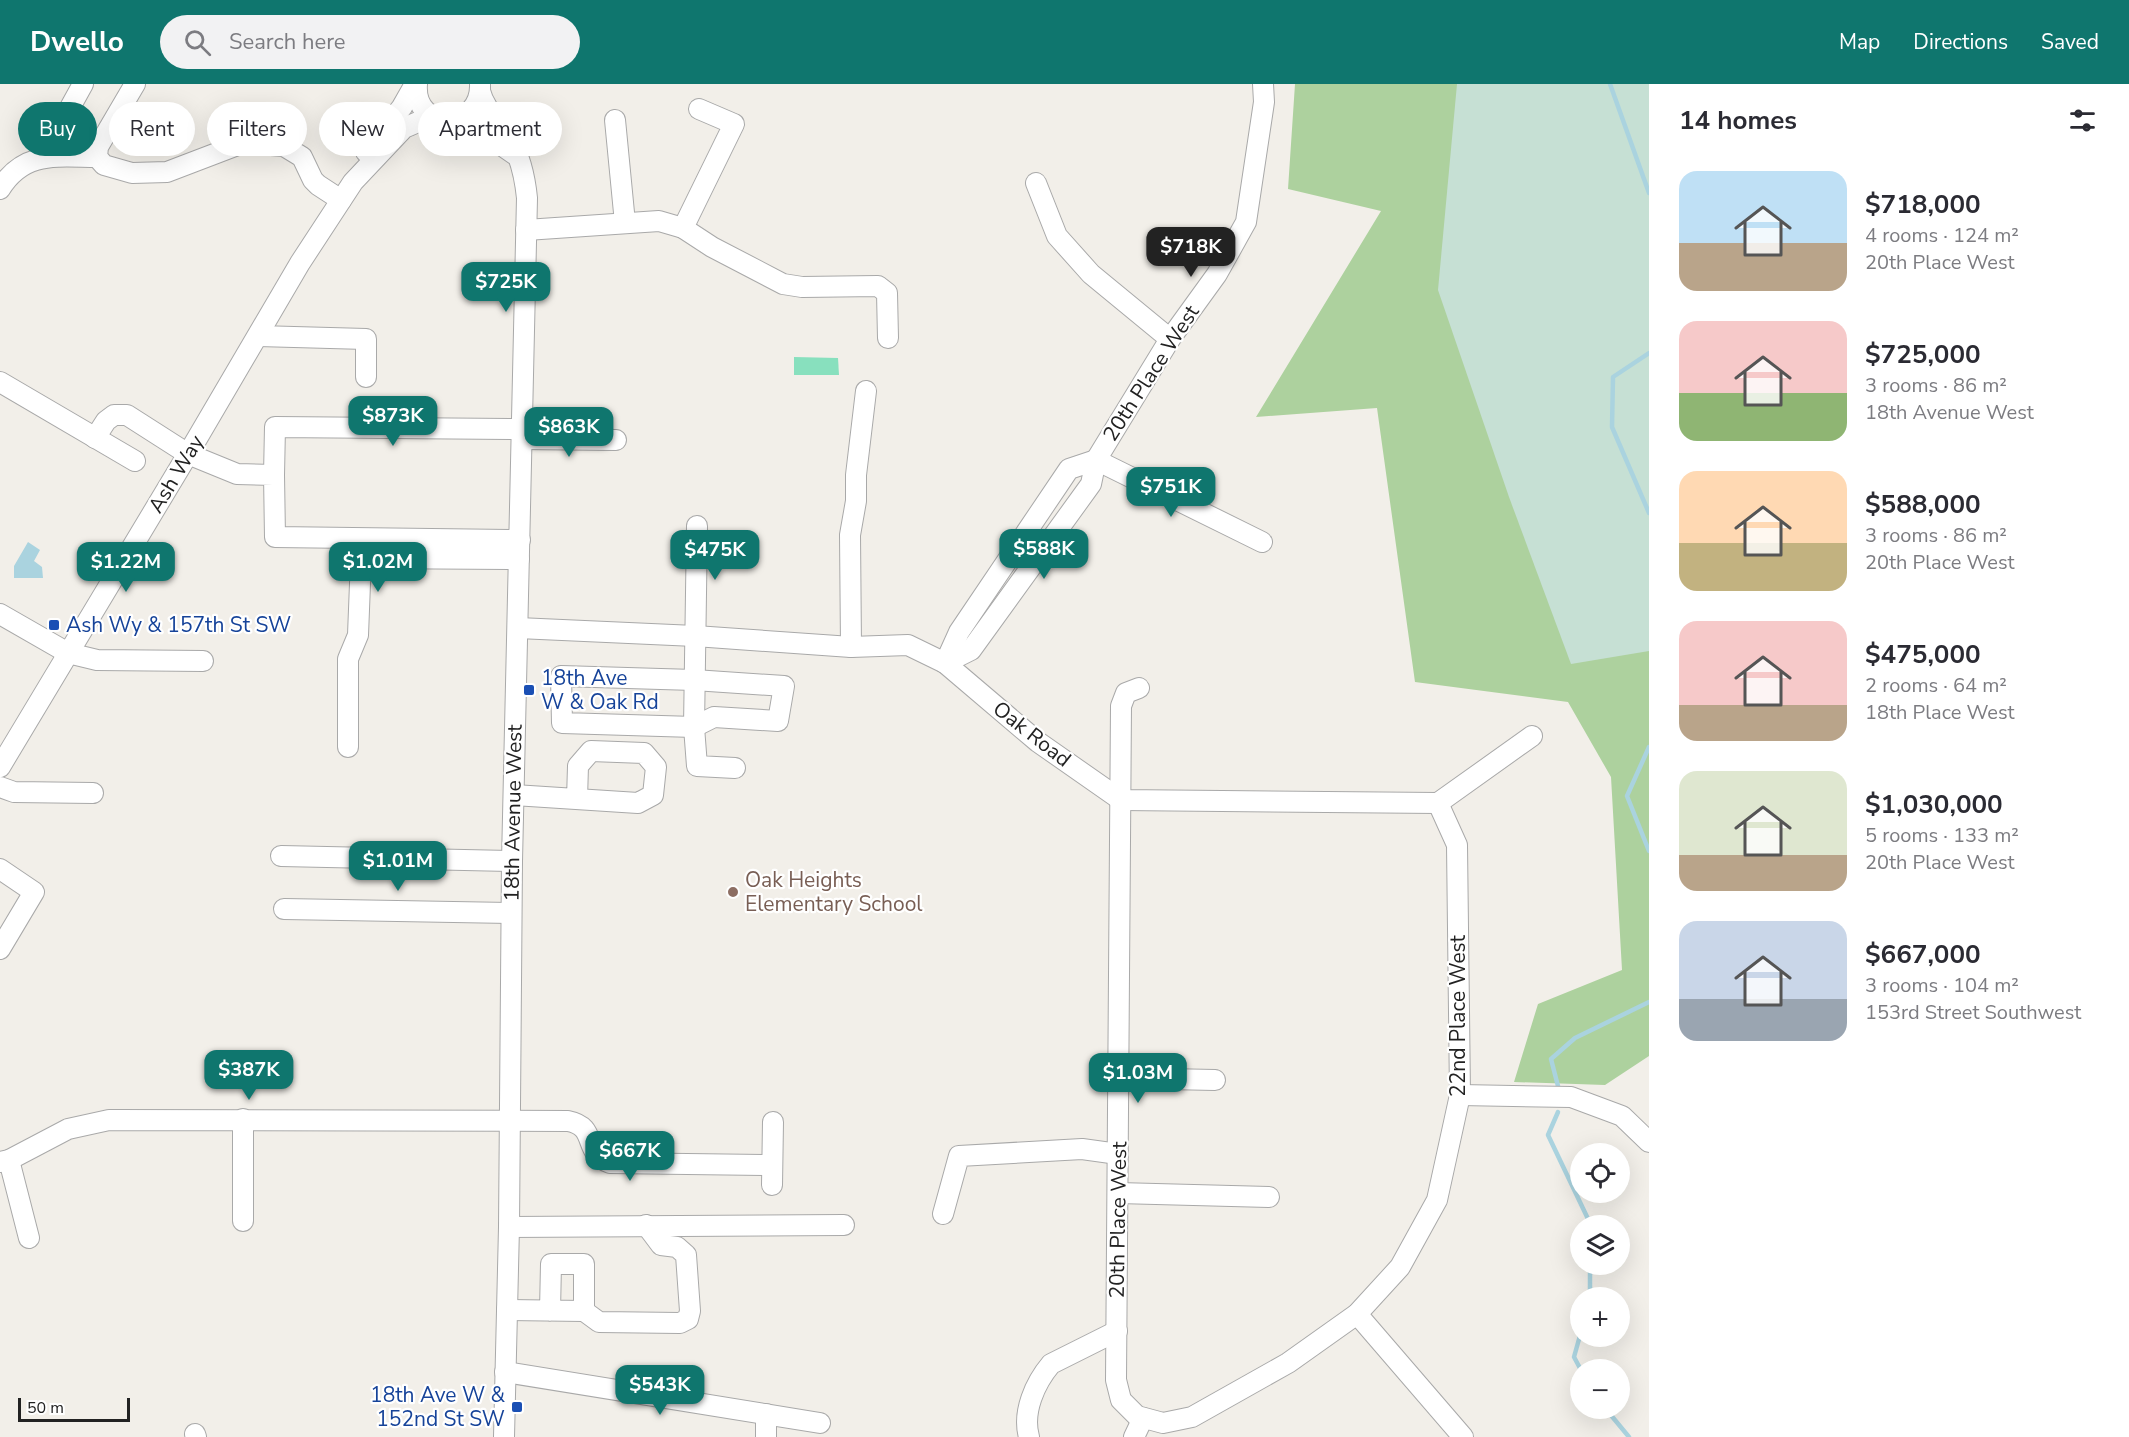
<!DOCTYPE html>
<html lang="en">
<head>
<meta charset="utf-8">
<style>
	body { margin:0; font-family:"Nunito Sans",sans-serif; background:#f2f2f3; color:#2b2b33; height:100vh; display:flex; flex-direction:column; font-size:22px; white-space:nowrap }
	* { box-sizing:border-box; margin:0 }
	p { font-size:20px; color:#7c7c81 }
	.icon { flex:none; width:33px; height:33px; fill:none; stroke:currentColor; stroke-width:2; stroke-linecap:round; stroke-linejoin:round }
	.map { position:relative; flex:1; overflow:hidden }
	.details { display:flex; flex-direction:column; background:#fff; width:480px }
	.details>* { flex:none }
	.hud { position:absolute; left:18px; top:18px; width:570px; height:54px; display:flex; gap:12px }
	.tools { position:absolute; left:1570px; top:1059px; display:grid; gap:12px }
	.tools a { display:grid; place-items:center; width:60px; height:60px; border-radius:50%; background:#fff; box-shadow:0 6px 24px #0002; font-size:30px }
	.scale { position:absolute; left:18px; bottom:15px; width:112px; box-sizing:border-box; padding-left:6px; border:3px solid #222; border-top:0; font-size:16px; line-height:21px; white-space:nowrap; color:#222; -webkit-text-stroke:4px #fff; paint-order:stroke }
	.price { position:absolute; translate:-50% -51px; padding:0 14px; border-radius:12px; background:#0f766e; color:#fff; font-size:20px; line-height:39px; filter:drop-shadow(0 2px 3px #0008) }
	.price::after { content:''; position:absolute; left:50%; top:36px; width:18px; height:14px; margin-left:-9px; background:inherit; clip-path:polygon(0 0,100% 0,50% 100%) }
	.price.selected { background:#222; color:#fff }
	ul { padding:0; list-style:none }
	li { display:flex; align-items:center; gap:18px; height:150px; padding:0 30px }
	li span { display:grid; place-items:center; flex:none; width:168px; height:120px; border-radius:18px; color:#555 }
	li>.icon { margin-inline-start:auto }
	span .icon { width:72px; height:72px; fill:#fffc; stroke-width:1 }
	li b { font-size:26px }
	h2 { display:flex; justify-content:space-between; align-items:center; height:72px; padding:0 30px; font-size:26px }
	.tag { padding:0 21px; border-radius:27px; background:#fff; box-shadow:0 6px 24px #0002; font-size:21px; line-height:54px }
	.tag.selected { background:#0f766e; color:#fff }
	header { display:flex; align-items:center; gap:36px; box-sizing:border-box; height:84px; padding:0 30px; background:#0f766e; color:#fff }
	header strong { font-size:28px }
	nav { display:flex; gap:33px; margin-inline-start:auto; font-size:21px }
	.search { width:420px; height:54px; background:#f2f2f3; display:flex; align-items:center; gap:15px; box-sizing:border-box; padding:0 21px; border-radius:33px; color:#7c7c81; font-size:22px }
	main { display:flex; flex:1; min-height:0 }
	.map>svg:first-child { display:block }
	.forest { fill:#add19e }
	.wetland { fill:#c6e0d4 }
	.pitch { fill:#88e0be }
	.water { fill:#aad3df }
	.lines { fill:none; stroke-linecap:round; stroke-linejoin:round }
	.stream { stroke:#aad3df; stroke-width:4.5 }
	.minor-casing { stroke:#a9a9a9; stroke-width:22 }
	.minor { stroke:#fff; stroke-width:20 }
	.transit-dot { fill:#1a4fb4; stroke:#fff; stroke-width:2 }
	.education-dot { fill:#8d6e63; stroke:#fff; stroke-width:2 }
	.labels { text-anchor:middle; stroke-width:4.5; stroke-linejoin:round; paint-order:stroke }
	.street-label { font-size:21px; fill:#222; stroke:#fff }
	.transit-label { font-size:21px; fill:#164399; stroke:#fff; text-anchor:start }
	.education-label { font-size:21px; fill:#785e54; stroke:#fff; text-anchor:start }
</style>
</head>
<body>
<header>
<strong>Dwello</strong>
<div class="search"><svg class="icon" aria-label="search" viewBox="0 0 24 24"><circle cx="10" cy="10" r="6"/><path d="M15 15l6 6"/></svg>Search here</div>
<nav><a>Map</a><a>Directions</a><a>Saved</a></nav>
</header>
<main>
<div class="map">
<svg width="1649" height="1353" viewBox="0 0 1649 1353">
	<rect width="100%" height="100%" fill="#f2efe9"/>
	<path class="forest" d="M 1295,0 L 1649,0 L 1649,972 L 1605,1001 L 1514,998 L 1538,920 L 1622,886 L 1611,693 L 1568,618 L 1415,598 L 1377,324 L 1256,333 L 1381,127 L 1288,105 Z"/>
	<path class="wetland" d="M 1457,0 L 1649,0 L 1649,567 L 1571,580 L 1509,413 L 1438,206 Z"/>
	<path class="pitch" d="M 794,273 L 838,274 L 839,291 L 794,291 Z"/>
	<path class="water" d="M 28,458 L 40,466 L 34,477 L 42,483 L 43,494 L 14,494 L 14,482 Z"/>
	<g class="lines">
		<g class="stream">
			<path d="M 1610,0 L 1649,109"/>
			<path d="M 1649,269 L 1613,293 L 1612,343 L 1649,429"/>
			<path d="M 1649,663 L 1627,712 L 1649,767"/>
			<path d="M 1559,1006 L 1551,975 L 1575,954 L 1649,918"/>
			<path d="M 1558,1028 L 1548,1051 L 1589,1137 L 1589,1142"/>
			<path d="M 1590,1180 L 1590,1214"/>
			<path d="M 1581,1248 L 1574,1273 L 1581,1286"/>
			<path d="M 1605,1324 L 1629,1353"/>
		</g>
		<defs>
			<g id="minor">
				<path d="M 135,0 L 98,63 L 97,73 L 104,81 L 132,89 L 167,88 L 243,59 L 284,62 L 302,73 L 313,96 L 318,101 L 341,116"/>
				<path d="M 417,0 C 413,48 482,47 480,0"/>
				<path d="M 480,7 C 485,27 501,38 510,55 C 520,72 525,94 527,114 L 512,777 L 509,1143 L 504,1353"/>
				<path d="M 451,36 L 475,43 L 514,70"/>
				<path d="M 615,36 L 625,139"/>
				<path d="M 366,68 L 402,23 L 415,0"/>
				<path d="M 51,73 L 51,58 L 83,0"/>
				<path d="M 1036,99 L 1057,152 L 1091,190 L 1170,255"/>
				<path d="M 0,105 C 24,66 58,73 97,73"/>
				<path d="M 683,144 L 734,40 L 699,25"/>
				<path d="M 526,146 L 659,137 L 683,144 L 712,163 L 783,200 L 802,203 L 878,202 L 887,209 L 888,254"/>
				<path d="M 258,252 L 366,255 L 366,293"/>
				<path d="M 0,298 L 135,377"/>
				<path d="M 95,354 L 106,337 L 114,331 L 127,331 L 188,370 L 237,390 L 274,391 L 275,453 L 520,456"/>
				<path d="M 522,355 L 616,356"/>
				<path d="M 1096,376 L 1262,458"/>
				<path d="M 274,391 L 275,343 L 523,345"/>
				<path d="M 697,442 L 694,643 L 697,682 L 735,684"/>
				<path d="M 0,530 L 68,569 L 97,576 L 203,577"/>
				<path d="M 518,544 L 695,552 L 851,563 L 908,561 L 945,579 L 1038,658 L 1121,716 L 1438,719 L 1532,652"/>
				<path d="M 851,563 L 850,451 L 856,417 L 856,391 L 866,307"/>
				<path d="M 945,579 L 971,566 L 1091,400 L 1096,376 L 1170,255 L 1217,190 L 1246,138 L 1264,18 L 1263,0"/>
				<path d="M 945,579 L 959,548 L 1069,385 L 1096,376"/>
				<path d="M 561,592 L 694,596 L 784,602 L 778,637 L 714,633 L 694,643 L 562,639 Z"/>
				<path d="M 1139,604 L 1126,609 L 1121,622 L 1116,1296 L 1121,1316 L 1137,1332 L 1163,1339 L 1192,1333 L 1288,1279 L 1357,1230 L 1400,1183 L 1437,1116 L 1460,1011 L 1457,761 L 1438,719"/>
				<path d="M 348,663 L 348,575 L 358,551 L 361,474 L 519,475"/>
				<path d="M 0,683 L 188,370 L 300,179 L 353,98 L 404,44 L 432,32"/>
				<path d="M 0,703 L 14,708 L 93,709"/>
				<path d="M 514,711 L 638,719 L 653,711 L 656,683 L 644,669 L 591,667 L 578,682 L 577,715"/>
				<path d="M 281,772 L 512,777"/>
				<path d="M 0,785 L 34,808 L 0,865"/>
				<path d="M 284,825 L 511,829"/>
				<path d="M 1119,994 L 1215,996"/>
				<path d="M 1460,1011 L 1571,1013 L 1622,1032 L 1649,1058"/>
				<path d="M 243,1035 L 243,1137"/>
				<path d="M 9,1076 L 29,1154"/>
				<path d="M 0,1078 L 9,1076 L 68,1045 L 109,1036 L 568,1037 C 599,1043 581,1068 610,1079 L 772,1081"/>
				<path d="M 772,1101 L 773,1038"/>
				<path d="M 1118,1109 L 1269,1113"/>
				<path d="M 943,1130 L 959,1072 L 1082,1065 L 1118,1070"/>
				<path d="M 509,1143 L 844,1141"/>
				<path d="M 507,1226 L 584,1227 L 584,1180 L 551,1180 L 550,1227"/>
				<path d="M 584,1227 L 599,1238 L 680,1239 L 688,1235 L 690,1227 L 686,1171 L 677,1163 L 661,1161 L 646,1141"/>
				<path d="M 1357,1230 L 1463,1353"/>
				<path d="M 505,1288 L 820,1339"/>
				<path d="M 766,1330 L 766,1353"/>
				<path d="M 195,1350 L 196,1353"/>
				<path d="M 1029,1353 C 1022,1328 1035,1299 1051,1280 L 1117,1247"/>
				<path d="M 1134,1353 L 1143,1334"/>
			</g>
		</defs>
		<use href="#minor" class="minor-casing"/>
		<use href="#minor" class="minor"/>
	</g>
	<g class="transit-dot">
		<rect x="48" y="535" width="12" height="12" rx="3"/>
		<rect x="523" y="600" width="12" height="12" rx="3"/>
		<rect x="511" y="1317" width="12" height="12" rx="3"/>
	</g>
	<circle class="education-dot" cx="733" cy="808" r="6"/>
	<g class="labels">
		<g class="street-label">
			<text transform="translate(1151 289) rotate(-57)" y="7">20th Place West</text>
			<text transform="translate(176 390) rotate(-59)" y="7">Ash Way</text>
			<text transform="translate(1032 650) rotate(38)" y="7">Oak Road</text>
			<text transform="translate(513 729) rotate(-89)" y="7">18th Avenue West</text>
			<text transform="translate(1458 932) rotate(-90)" y="7">22nd Place West</text>
			<text transform="translate(1118 1136) rotate(-89)" y="7">20th Place West</text>
		</g>
		<g class="transit-label">
			<text x="66" y="548">Ash Wy &amp; 157th St SW</text>
			<text x="541" y="601">18th Ave<tspan x="541" dy="24">W &amp; Oak Rd</tspan></text>
			<text x="505" y="1318" text-anchor="end">18th Ave W &amp;<tspan x="505" dy="24">152nd St SW</tspan></text>
		</g>
		<g class="education-label">
			<text x="745" y="803">Oak Heights<tspan x="745" dy="24">Elementary School</tspan></text>
		</g>
	</g>
</svg>
<div class="tools">
<a><svg class="icon" aria-label="locate" viewBox="0 0 24 24"><circle cx="12" cy="12" r="6"/><path d="M12 2v4M12 18v4M2 12h4M18 12h4"/></svg></a>
<a><svg class="icon" aria-label="layers" viewBox="0 0 24 24"><path d="M12 4l9 5-9 5-9-5zM3 14l9 5 9-5"/></svg></a>
<a>+</a>
<a>−</a>
</div>
<div class="scale">50 m</div>
<b class="price selected" style="left:1191px;top:194px">$718K</b>
<b class="price" style="left:506px;top:229px">$725K</b>
<b class="price" style="left:393px;top:363px">$873K</b>
<b class="price" style="left:569px;top:374px">$863K</b>
<b class="price" style="left:1171px;top:434px">$751K</b>
<b class="price" style="left:1044px;top:496px">$588K</b>
<b class="price" style="left:715px;top:497px">$475K</b>
<b class="price" style="left:126px;top:509px">$1.22M</b>
<b class="price" style="left:378px;top:509px">$1.02M</b>
<b class="price" style="left:398px;top:808px">$1.01M</b>
<b class="price" style="left:249px;top:1017px">$387K</b>
<b class="price" style="left:1138px;top:1020px">$1.03M</b>
<b class="price" style="left:630px;top:1098px">$667K</b>
<b class="price" style="left:660px;top:1332px">$543K</b>
<div class="hud">
<a class="tag selected">Buy</a>
<a class="tag">Rent</a>
<a class="tag">Filters</a>
<a class="tag">New</a>
<a class="tag">Apartment</a>
</div>
</div>
<section class="details">
<h2>14 homes<svg class="icon" aria-label="filters" viewBox="0 0 24 24"><path d="M4 7h16M4 17h16"/><circle cx="9" cy="7" r="2"/><circle cx="15" cy="17" r="2"/></svg></h2>
<ul>
<li><span style="background:linear-gradient(#bfe0f5 60%,#b9a48a 0)"><svg class="icon" aria-label="home" viewBox="0 0 24 24"><path d="M3 11l9-7 9 7M6 9v11h12V9"/></svg></span><div><b>$718,000</b><p>4 rooms · 124 m²</p><p>20th Place West</p></div></li>
<li><span style="background:linear-gradient(#f6c9c9 60%,#8fb573 0)"><svg class="icon" aria-label="home" viewBox="0 0 24 24"><path d="M3 11l9-7 9 7M6 9v11h12V9"/></svg></span><div><b>$725,000</b><p>3 rooms · 86 m²</p><p>18th Avenue West</p></div></li>
<li><span style="background:linear-gradient(#ffd9b3 60%,#c2b280 0)"><svg class="icon" aria-label="home" viewBox="0 0 24 24"><path d="M3 11l9-7 9 7M6 9v11h12V9"/></svg></span><div><b>$588,000</b><p>3 rooms · 86 m²</p><p>20th Place West</p></div></li>
<li><span style="background:linear-gradient(#f6c9c9 70%,#b9a48a 0)"><svg class="icon" aria-label="home" viewBox="0 0 24 24"><path d="M3 11l9-7 9 7M6 9v11h12V9"/></svg></span><div><b>$475,000</b><p>2 rooms · 64 m²</p><p>18th Place West</p></div></li>
<li><span style="background:linear-gradient(#dfe7d0 70%,#b9a48a 0)"><svg class="icon" aria-label="home" viewBox="0 0 24 24"><path d="M3 11l9-7 9 7M6 9v11h12V9"/></svg></span><div><b>$1,030,000</b><p>5 rooms · 133 m²</p><p>20th Place West</p></div></li>
<li><span style="background:linear-gradient(#c9d6e8 65%,#9aa5b1 0)"><svg class="icon" aria-label="home" viewBox="0 0 24 24"><path d="M3 11l9-7 9 7M6 9v11h12V9"/></svg></span><div><b>$667,000</b><p>3 rooms · 104 m²</p><p>153rd Street Southwest</p></div></li>
</ul>
</section>
</main>
</body>
</html>
